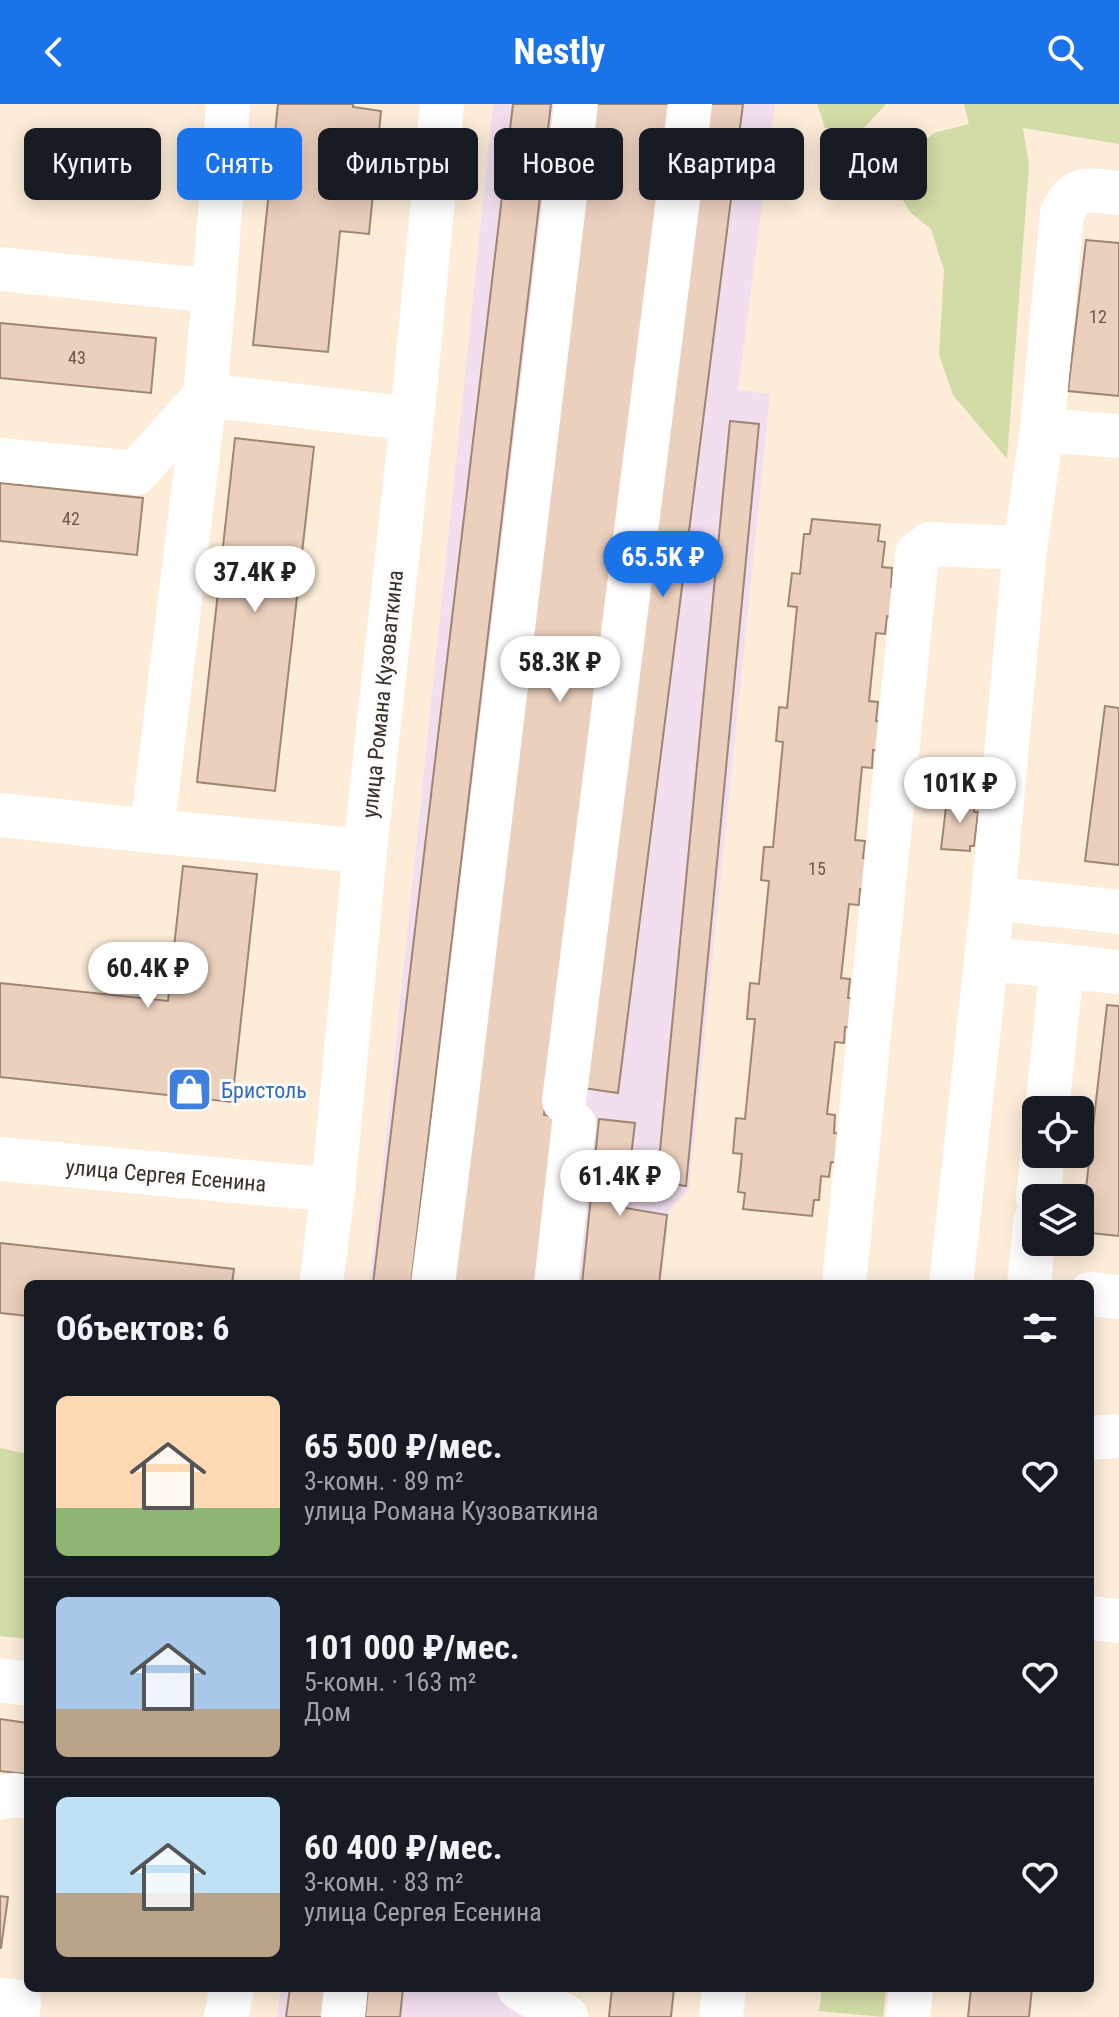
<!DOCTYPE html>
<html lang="ru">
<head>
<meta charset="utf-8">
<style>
	body { margin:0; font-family:"Roboto Condensed",sans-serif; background:#242831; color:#f1f3f6; height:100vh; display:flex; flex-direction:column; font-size:30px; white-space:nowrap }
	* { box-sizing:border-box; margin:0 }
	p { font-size:26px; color:#9ea1a6 }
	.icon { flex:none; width:44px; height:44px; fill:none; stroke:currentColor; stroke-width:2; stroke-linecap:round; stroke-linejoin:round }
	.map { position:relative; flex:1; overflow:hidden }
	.sheet { position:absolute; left:24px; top:1176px; width:1070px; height:712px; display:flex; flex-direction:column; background:#171b24; border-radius:12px; box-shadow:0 4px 20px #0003 }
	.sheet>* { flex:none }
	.guide { position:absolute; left:24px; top:24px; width:1072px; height:72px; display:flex; gap:16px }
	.buttons { position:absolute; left:1022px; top:992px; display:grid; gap:16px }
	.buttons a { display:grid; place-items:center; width:72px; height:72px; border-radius:12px; background:#171b24; box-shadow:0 4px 20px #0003; font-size:40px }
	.price { position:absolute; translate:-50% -68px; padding:0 18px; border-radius:28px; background:#fff; color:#222; font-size:26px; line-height:52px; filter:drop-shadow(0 2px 4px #0008) }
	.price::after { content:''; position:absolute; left:50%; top:48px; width:24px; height:18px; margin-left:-12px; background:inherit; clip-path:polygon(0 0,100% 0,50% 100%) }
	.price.on { background:#1a73e8; color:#fff }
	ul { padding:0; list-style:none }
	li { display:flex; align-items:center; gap:24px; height:200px; padding:0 32px }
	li+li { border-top:2px solid #363941 }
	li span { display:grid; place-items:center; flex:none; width:224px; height:160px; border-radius:12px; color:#555 }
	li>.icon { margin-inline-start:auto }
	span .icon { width:96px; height:96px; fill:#fffc; stroke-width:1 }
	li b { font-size:34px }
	h2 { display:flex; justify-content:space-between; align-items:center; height:96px; padding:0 32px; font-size:34px }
	.chip { padding:0 28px; border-radius:12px; background:#171b24; box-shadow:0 4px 20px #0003; font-size:28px; line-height:72px }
	.chip.on { background:#1a73e8; color:#fff }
	header { display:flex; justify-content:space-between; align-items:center; height:104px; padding:0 32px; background:#1a73e8; color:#fff; font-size:36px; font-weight:700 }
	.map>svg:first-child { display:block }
	.industrial { fill:#f1deee }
	.green { fill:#d1dca6 }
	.building { fill:#ecd0be; stroke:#9e8574; stroke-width:2 }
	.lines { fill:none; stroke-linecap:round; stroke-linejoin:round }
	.minor { stroke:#fff; stroke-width:44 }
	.labels { text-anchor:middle; stroke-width:6; stroke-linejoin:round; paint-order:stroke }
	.number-label { font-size:18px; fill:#66594d }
	.street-label { font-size:22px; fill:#393127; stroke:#fcfcfc }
	.shop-label { font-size:22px; fill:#366cbe; stroke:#fcfcfc; text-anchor:start }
</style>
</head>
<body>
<header><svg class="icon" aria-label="back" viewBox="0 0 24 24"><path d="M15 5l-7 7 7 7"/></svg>Nestly<svg class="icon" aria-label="search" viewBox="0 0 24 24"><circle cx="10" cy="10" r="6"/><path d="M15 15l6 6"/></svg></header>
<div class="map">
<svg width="1119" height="1913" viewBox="0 0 1119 1913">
	<rect width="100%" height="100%" fill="#fcecd8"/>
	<g class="industrial">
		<path d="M 493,0 L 775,0 L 738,286 L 770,290 L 689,1085 L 669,1106 L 661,1180 L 369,1180 L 383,1064 Z"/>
		<path d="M 281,1884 L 547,1884 L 544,1913 L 277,1913 Z"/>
	</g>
	<g class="green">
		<path d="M 817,0 L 886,0 L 863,25 L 825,24 Z"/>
		<path d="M 964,0 L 1119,0 L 1119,40 L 1023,24 L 1029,61 L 1007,355 L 953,291 L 939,251 L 944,166 L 931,125 L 911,109 L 886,70 L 934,29 L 969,20 Z"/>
		<path d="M 0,1344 L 28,1350 L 28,1535 L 0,1532 Z"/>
		<path d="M 822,1884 L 886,1884 L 883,1913 L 819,1907 Z"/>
	</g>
	<g class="building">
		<path d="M 278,0 L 353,0 L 353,3 L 381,7 L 369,130 L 340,127 L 328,248 L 253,241 Z"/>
		<path d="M 513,0 L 551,0 L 411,1180 L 373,1180 Z"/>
		<path d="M 595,0 L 672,0 L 544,1011 L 563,1014 L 540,1180 L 451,1180 Z"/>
		<path d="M 708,0 L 743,0 L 618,989 L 583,984 Z"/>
		<path d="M 1086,136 L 1119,139 L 1119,292 L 1068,287 Z"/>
		<path d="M 0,219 L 156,234 L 151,289 L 0,274 Z"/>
		<path d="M 730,317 L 759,320 L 686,1082 L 657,1078 Z"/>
		<path d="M 235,334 L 314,343 L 275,687 L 197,678 Z"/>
		<path d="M 0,379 L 143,394 L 137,451 L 0,437 Z"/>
		<path d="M 812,415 L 880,421 L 878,437 L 885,438 L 882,463 L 892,464 L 891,483 L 901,483 L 898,513 L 887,512 L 885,530 L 876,529 L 869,597 L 878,598 L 876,617 L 888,618 L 885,647 L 873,646 L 872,664 L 862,663 L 855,736 L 865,737 L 863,754 L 874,755 L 871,786 L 860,785 L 859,801 L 849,800 L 841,874 L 850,875 L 848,894 L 860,895 L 857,925 L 845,923 L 844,939 L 835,938 L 827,1010 L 835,1011 L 834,1029 L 846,1030 L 843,1059 L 831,1058 L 829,1073 L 821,1072 L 819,1096 L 814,1096 L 812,1112 L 743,1105 L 745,1089 L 738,1088 L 742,1050 L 733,1049 L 736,1014 L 745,1015 L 755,915 L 747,915 L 750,879 L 759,880 L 769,777 L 761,776 L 764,743 L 773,743 L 783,638 L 776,637 L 779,603 L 787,604 L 797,503 L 788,502 L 792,469 L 800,470 L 804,430 L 810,430 Z"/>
		<path d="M 1105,602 L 1119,604 L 1119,761 L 1085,757 Z"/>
		<path d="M 947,695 L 975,697 L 974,708 L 978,708 L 974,742 L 970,742 L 970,747 L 941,745 Z"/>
		<path d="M 183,762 L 257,770 L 232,998 L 0,973 L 0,879 L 168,897 Z"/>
		<path d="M 1107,901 L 1119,902 L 1119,1132 L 1081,1128 Z"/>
		<path d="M 599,1015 L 635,1019 L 625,1104 L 667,1111 L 659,1180 L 582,1180 Z"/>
		<path d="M 0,1139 L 234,1165 L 232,1180 L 28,1180 L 28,1212 L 0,1209 Z"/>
		<path d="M 0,1615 L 28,1619 L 28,1650 L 25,1670 L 0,1667 Z"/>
		<path d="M 0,1792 L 8,1793 L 1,1844 L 0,1844 Z"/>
		<path d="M 290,1884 L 328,1884 L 324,1913 L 286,1913 Z"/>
		<path d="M 368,1884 L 403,1884 L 400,1913 L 365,1913 Z"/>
		<path d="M 612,1884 L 674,1884 L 671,1913 L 609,1913 Z"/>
		<path d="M 971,1884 L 1032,1884 L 1029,1913 L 968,1913 Z"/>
	</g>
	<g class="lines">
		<g class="minor">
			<path d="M 0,165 L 214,187 L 205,291 L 152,727"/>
			<path d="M 214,187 L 228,0"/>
			<path d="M 1042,326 L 1062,109 C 1076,79 1091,87 1119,89"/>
			<path d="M 0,356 L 136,369 L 205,291 L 412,315"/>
			<path d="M 0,711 L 152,727 L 365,747"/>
			<path d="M 993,794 L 1119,808"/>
			<path d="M 987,855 L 1062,862"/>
			<path d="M 564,997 L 690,0"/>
			<path d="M 1047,1006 L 1062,862 L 1119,868"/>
			<path d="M 0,1055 L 333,1086"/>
			<path d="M 1038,1094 L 1043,1050"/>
			<path d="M 321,1180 L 333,1086 L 365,747 L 412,315 L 442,0"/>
			<path d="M 433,1180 L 455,1006 L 576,0"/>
			<path d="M 556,1180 L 574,1020"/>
			<path d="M 844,1180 L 917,450 L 930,440 L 1025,444 L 1042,326 L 1119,332"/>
			<path d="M 951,1180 L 993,794 L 1025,444"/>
			<path d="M 1029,1180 L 1036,1115"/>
			<path d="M 1090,1190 L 1119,1193"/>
			<path d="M 1090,1334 L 1119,1332"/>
			<path d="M 1090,1514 L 1119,1517"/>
			<path d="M 0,1576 L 28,1580"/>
			<path d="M 0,1694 L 14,1691 L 28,1693"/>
			<path d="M 519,1884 L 566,1913"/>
			<path d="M 0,1896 L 19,1898 L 17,1913"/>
			<path d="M 226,1913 L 232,1884"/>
			<path d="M 343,1913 L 346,1884"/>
			<path d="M 721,1913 L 724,1884"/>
			<path d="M 908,1913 L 911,1884"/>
		</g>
	</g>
	<defs>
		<symbol id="shop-square" viewBox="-11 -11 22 22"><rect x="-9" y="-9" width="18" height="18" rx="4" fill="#3f7fe0" stroke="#fcfcfc"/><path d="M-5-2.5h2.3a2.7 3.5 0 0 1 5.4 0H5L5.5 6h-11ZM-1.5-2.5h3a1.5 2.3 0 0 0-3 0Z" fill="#fff"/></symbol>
	</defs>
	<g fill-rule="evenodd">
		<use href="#shop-square" x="164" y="960" width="51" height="51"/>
	</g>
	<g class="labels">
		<g class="number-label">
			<text x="1098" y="219">12</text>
			<text x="77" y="260">43</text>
			<text x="71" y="421">42</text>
			<text x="817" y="771">15</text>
		</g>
		<g class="street-label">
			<text transform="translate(382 590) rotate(-84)" y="8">улица Романа Кузоваткина</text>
			<text transform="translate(166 1071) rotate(5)" y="8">улица Сергея Есенина</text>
		</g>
		<g class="shop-label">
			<text x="221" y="994">Бристоль</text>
		</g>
	</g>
</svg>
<div class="buttons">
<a><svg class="icon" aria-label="locate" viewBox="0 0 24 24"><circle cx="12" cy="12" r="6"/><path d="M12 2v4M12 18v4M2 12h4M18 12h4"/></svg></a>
<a><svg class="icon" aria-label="layers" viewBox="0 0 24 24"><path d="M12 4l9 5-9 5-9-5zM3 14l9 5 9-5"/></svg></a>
</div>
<b class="price on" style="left:663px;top:495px">65.5K ₽</b>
<b class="price" style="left:255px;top:510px">37.4K ₽</b>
<b class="price" style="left:560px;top:600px">58.3K ₽</b>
<b class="price" style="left:960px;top:721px">101K ₽</b>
<b class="price" style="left:148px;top:906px">60.4K ₽</b>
<b class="price" style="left:620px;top:1114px">61.4K ₽</b>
<div class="guide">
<a class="chip">Купить</a>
<a class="chip on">Снять</a>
<a class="chip">Фильтры</a>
<a class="chip">Новое</a>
<a class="chip">Квартира</a>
<a class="chip">Дом</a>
</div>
<section class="sheet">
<h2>Объектов: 6<svg class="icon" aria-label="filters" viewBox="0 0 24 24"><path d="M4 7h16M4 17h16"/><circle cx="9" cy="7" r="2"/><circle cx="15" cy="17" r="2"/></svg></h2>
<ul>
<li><span style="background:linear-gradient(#ffd9b3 70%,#8fb573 0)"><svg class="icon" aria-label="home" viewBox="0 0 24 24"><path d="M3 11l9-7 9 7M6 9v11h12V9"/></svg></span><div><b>65 500 ₽/мес.</b><p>3-комн. · 89 m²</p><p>улица Романа Кузоваткина</p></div><svg class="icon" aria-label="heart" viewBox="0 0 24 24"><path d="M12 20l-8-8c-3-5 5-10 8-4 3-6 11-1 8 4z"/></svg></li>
<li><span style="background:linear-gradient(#a9c7e8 70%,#b9a48a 0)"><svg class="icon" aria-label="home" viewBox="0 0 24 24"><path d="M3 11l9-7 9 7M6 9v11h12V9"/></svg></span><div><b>101 000 ₽/мес.</b><p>5-комн. · 163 m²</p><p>Дом</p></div><svg class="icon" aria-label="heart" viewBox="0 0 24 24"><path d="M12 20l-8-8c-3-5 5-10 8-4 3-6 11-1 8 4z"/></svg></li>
<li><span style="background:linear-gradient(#bfe0f5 60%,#b9a48a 0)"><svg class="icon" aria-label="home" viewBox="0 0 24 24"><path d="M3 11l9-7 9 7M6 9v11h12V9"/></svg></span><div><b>60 400 ₽/мес.</b><p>3-комн. · 83 m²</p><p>улица Сергея Есенина</p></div><svg class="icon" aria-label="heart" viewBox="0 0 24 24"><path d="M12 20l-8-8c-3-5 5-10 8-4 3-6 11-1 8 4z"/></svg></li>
</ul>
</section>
</div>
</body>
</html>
